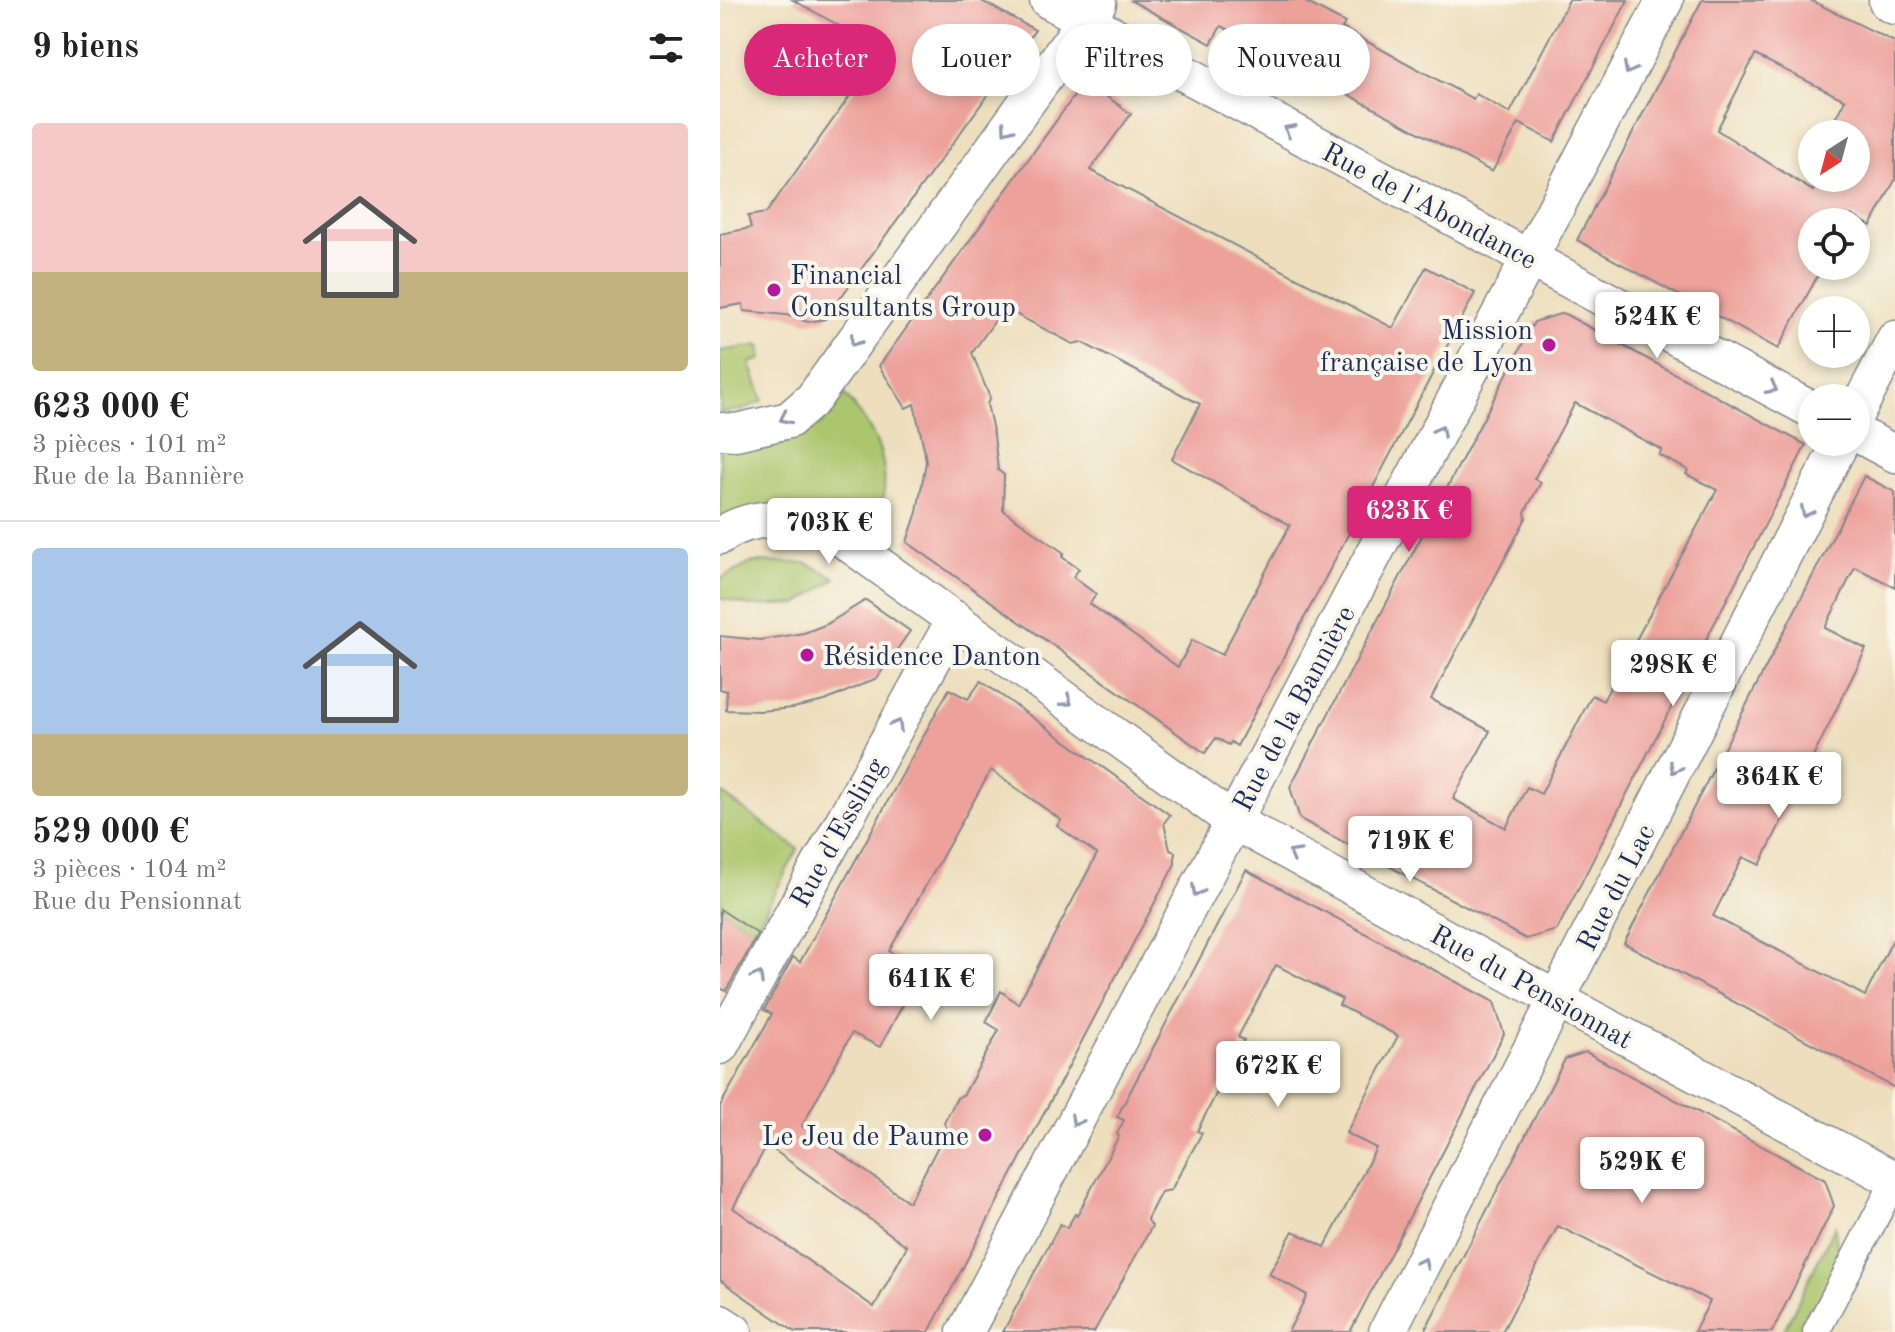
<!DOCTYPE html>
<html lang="fr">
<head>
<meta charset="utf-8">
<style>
	body { margin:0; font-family:"Old Standard TT",serif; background:#f2f2f2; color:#222; height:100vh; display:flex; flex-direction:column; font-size:30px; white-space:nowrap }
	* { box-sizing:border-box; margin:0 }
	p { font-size:26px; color:#767676 }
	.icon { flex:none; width:44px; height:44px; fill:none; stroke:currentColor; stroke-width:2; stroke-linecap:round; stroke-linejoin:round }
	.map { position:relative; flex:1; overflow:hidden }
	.panel { display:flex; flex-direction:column; background:#fff; width:720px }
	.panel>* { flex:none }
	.top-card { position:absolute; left:24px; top:24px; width:760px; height:72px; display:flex; gap:16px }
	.needle { width:52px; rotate:216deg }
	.tools { position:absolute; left:1078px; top:120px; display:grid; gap:16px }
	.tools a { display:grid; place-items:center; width:72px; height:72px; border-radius:50%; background:#fff; box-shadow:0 4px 12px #0003; font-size:40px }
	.price { position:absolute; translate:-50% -68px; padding:0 18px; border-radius:8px; background:#fff; color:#222; font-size:26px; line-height:52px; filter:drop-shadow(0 2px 4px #0008) }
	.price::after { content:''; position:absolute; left:50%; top:48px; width:24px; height:18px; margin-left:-12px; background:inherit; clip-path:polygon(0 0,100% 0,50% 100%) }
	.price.on { background:#db2777; color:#fff }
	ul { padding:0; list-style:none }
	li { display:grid; align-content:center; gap:16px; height:424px; padding:0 32px }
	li+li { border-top:2px solid #e0e0e0 }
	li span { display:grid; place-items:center; height:248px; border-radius:8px; color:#555 }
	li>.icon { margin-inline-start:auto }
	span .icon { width:144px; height:144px; fill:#fffc; stroke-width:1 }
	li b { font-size:34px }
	h2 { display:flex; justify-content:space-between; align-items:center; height:96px; padding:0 32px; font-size:34px }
	.chip { padding:0 28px; border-radius:36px; background:#fff; box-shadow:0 4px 12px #0003; font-size:28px; line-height:72px }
	.chip.on { background:#db2777; color:#fff }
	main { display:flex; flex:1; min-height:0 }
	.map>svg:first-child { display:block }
	.green { fill:#abc66d; stroke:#637a66; stroke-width:2 }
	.building { fill:#eda19b; fill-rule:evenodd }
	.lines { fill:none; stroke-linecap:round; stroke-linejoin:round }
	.pedestrian-casing { stroke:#84878e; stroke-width:29 }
	.minor-casing { stroke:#84878e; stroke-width:39 }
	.secondary-casing { stroke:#84878e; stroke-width:47 }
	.pedestrian { stroke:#fff; stroke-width:26 }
	.minor { stroke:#fff; stroke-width:36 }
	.secondary { stroke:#fff; stroke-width:44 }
	.oneway { stroke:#8d97ae }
	.poi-dot { fill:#b5179e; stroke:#fbf7ec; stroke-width:3 }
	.labels { text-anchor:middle; stroke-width:8; stroke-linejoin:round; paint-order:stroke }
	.street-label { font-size:28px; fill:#1b2f5e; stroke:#fbf7ec }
	.poi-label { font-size:28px; fill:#1b2f5e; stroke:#fbf7ec; text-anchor:start }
</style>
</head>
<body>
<main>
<section class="panel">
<h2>9 biens<svg class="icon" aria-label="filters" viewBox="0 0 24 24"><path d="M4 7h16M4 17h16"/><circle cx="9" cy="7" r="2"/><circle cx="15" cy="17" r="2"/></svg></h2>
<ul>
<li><span style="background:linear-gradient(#f6c9c9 60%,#c2b280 0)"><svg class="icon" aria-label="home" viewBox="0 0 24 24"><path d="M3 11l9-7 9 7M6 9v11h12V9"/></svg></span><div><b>623 000 €</b><p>3 pièces · 101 m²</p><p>Rue de la Bannière</p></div></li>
<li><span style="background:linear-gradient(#a9c7e8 75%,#c2b280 0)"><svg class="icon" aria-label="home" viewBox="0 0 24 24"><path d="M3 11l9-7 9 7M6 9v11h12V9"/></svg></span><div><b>529 000 €</b><p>3 pièces · 104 m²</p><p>Rue du Pensionnat</p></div></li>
</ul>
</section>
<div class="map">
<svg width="1175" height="1332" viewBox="0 0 1175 1332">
	<rect width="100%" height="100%" fill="#fbf7ec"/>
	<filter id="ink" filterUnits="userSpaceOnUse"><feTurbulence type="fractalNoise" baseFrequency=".0125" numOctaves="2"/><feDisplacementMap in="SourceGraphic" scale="16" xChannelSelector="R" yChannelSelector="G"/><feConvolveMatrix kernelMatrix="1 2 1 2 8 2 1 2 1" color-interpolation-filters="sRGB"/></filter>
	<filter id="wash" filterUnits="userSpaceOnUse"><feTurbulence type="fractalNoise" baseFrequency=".006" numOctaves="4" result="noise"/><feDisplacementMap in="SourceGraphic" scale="32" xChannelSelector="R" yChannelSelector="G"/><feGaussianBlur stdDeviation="1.8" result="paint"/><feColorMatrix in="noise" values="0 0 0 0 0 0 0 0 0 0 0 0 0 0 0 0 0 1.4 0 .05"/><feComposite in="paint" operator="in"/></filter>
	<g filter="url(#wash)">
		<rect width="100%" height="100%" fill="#eddfbd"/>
		<g class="green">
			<path d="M 40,345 L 42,359 L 30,363 L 43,401 L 21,410 L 0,413 L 0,351 Z"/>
			<path d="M 124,394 C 169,444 173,478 153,541 L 3,518 L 0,515 L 0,442 L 50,440 L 101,424 Z"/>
			<path d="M 33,562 L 87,563 L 116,578 L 78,604 L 30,606 L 0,598 L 0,579 Z"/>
			<path d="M 0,792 L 78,849 L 34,932 L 0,909 Z"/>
			<path d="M 1115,1226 L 1119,1269 L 1087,1332 L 1063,1332 Z"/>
		</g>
		<g id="blocks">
			<g class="building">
				<path d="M 73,0 L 260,0 L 315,30 L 105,319 L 88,322 L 66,315 L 24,311 L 23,304 L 0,308 L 0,234 L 31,228 L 28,216 L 46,213 L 163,50 Z"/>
				<path d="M 410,0 L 582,0 L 625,23 L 622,28 L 753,99 L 756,94 L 790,113 L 849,0 L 908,0 L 834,142 L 799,123 L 772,172 L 501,26 L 491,44 Z"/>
				<path d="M 982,0 L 1090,0 L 1175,42 L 1175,180 L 1151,226 L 1131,215 L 1127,222 L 1092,222 L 1092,266 L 1103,266 L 1058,349 L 857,240 ZM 1035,55 L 1125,100 L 1110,128 L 1123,134 L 1136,134 L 1136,178 L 1100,178 L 1093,191 L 997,130 Z"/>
				<path d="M 365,81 L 411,114 L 370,170 L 673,328 L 706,267 L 755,293 L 517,746 L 511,742 L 509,745 L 496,738 L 485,753 L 187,542 L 197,512 L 206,462 L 204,448 L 194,404 L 186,408 L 159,366 ZM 284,308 L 353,344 L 361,342 L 480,404 L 452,459 L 570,525 L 502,655 L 472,640 L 458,667 L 370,604 L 376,594 L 353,577 L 359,569 L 342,557 L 344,553 L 283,510 L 284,475 L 278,470 L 274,435 L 267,404 L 270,398 L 252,353 Z"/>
				<path d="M 843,313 L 1086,445 L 837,930 L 806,939 L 580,819 L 570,787 L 814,322 ZM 855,403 L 942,450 L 939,455 L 968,470 L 966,474 L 997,490 L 883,701 L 872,695 L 821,794 L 807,787 L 786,828 L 733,799 L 770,731 L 711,699 L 806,518 L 805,512 L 821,482 L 814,479 Z"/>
				<path d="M 1144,476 L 1175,492 L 1175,587 L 1135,567 L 1105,628 L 1146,649 L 1040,865 L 1023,857 L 993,916 L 1145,996 L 1175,935 L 1175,1088 L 904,943 Z"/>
				<path d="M 146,600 L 190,631 L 157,678 L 105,701 L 73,708 L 40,711 L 6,710 L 7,691 L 0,689 L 0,636 L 40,640 L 84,633 L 107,624 Z"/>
				<path d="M 261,681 L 450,815 L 444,823 L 450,850 L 455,852 L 455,864 L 209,1332 L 75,1332 L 0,1280 L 0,1106 L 52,1014 L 44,1010 L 73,957 L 80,962 L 229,689 L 248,699 ZM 271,770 L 341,820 L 337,826 L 377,854 L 298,1004 L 281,991 L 266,1022 L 279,1030 L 244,1094 L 237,1098 L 224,1123 L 227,1129 L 189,1202 L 82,1126 L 132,1033 L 160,1047 L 200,973 L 169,951 ZM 47,1145 L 187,1246 L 154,1307 L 13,1208 Z"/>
				<path d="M 526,870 L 774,1002 L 784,1034 L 630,1332 L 568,1332 L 587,1295 L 549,1274 L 573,1231 L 605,1247 L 656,1148 L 626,1133 L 678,1036 L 619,1005 L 622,999 L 556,965 L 518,1037 L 524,1040 L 477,1131 L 482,1133 L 451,1190 L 441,1192 L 427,1219 L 432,1226 L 374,1332 L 283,1332 L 340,1224 L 347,1228 L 355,1214 L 357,1216 L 399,1136 L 397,1134 L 404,1120 L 397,1117 Z"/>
				<path d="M 0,909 L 38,934 L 6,991 L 0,988 Z"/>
				<path d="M 866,1052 L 1105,1180 L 1114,1206 L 1052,1332 L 974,1332 L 990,1301 L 838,1226 L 782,1332 L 704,1332 L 845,1059 Z"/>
			</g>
		</g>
	</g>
	<g filter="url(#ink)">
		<use href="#blocks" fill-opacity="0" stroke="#84878e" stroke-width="2"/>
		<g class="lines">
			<defs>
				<path id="pedestrian" d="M 1096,1332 L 1175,1180"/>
				<g id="minor">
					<path d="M 328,0 L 1092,410"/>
					<path d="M 1136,413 L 1175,339"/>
					<path d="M 0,431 L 16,432 L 69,420 L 93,399 L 378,3"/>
					<path d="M 1136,433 L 1175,454"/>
					<path d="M 0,536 C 31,514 71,516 106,527 L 513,821 L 867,1016 L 1175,1180"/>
					<path d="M 0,1046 L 235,619"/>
					<path d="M 0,1323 L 14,1332"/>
					<path d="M 245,1332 L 945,0"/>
					<path d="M 667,1332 L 1121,442"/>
				</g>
				<path id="secondary" d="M 1171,0 L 1175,2"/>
			</defs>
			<use href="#pedestrian" class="pedestrian-casing"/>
			<use href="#minor" class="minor-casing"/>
			<use href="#secondary" class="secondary-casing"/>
			<use href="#pedestrian" class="pedestrian"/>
			<use href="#minor" class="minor"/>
			<use href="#secondary" class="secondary"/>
		</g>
		<defs><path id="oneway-chevron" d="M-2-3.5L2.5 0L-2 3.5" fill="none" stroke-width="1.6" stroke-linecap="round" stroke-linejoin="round" transform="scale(2)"/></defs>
		<g class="oneway">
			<use href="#oneway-chevron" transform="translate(909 69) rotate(118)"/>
			<use href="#oneway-chevron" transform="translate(287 129) rotate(126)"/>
			<use href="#oneway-chevron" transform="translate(569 130) rotate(-152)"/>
			<use href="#oneway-chevron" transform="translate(135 341) rotate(126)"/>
			<use href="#oneway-chevron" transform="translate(1052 388) rotate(28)"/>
			<use href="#oneway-chevron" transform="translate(65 418) rotate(155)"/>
			<use href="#oneway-chevron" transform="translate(720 431) rotate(-62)"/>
			<use href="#oneway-chevron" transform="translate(1086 512) rotate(117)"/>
			<use href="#oneway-chevron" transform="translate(347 701) rotate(36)"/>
			<use href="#oneway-chevron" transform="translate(177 725) rotate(-61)"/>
			<use href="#oneway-chevron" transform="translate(955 768) rotate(117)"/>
			<use href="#oneway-chevron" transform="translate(574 854) rotate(-151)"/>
			<use href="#oneway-chevron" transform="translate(477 891) rotate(118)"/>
			<use href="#oneway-chevron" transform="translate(38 977) rotate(-61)"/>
			<use href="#oneway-chevron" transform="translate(356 1121) rotate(118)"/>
			<use href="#oneway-chevron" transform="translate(703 1263) rotate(-63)"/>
		</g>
	</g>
	<g class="poi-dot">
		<circle cx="54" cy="290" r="8"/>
		<circle cx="829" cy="345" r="8"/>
		<circle cx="87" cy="655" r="8"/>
		<circle cx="265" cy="1135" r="8"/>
	</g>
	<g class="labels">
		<g class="street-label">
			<text transform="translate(710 205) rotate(28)" y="10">Rue de l'Abondance</text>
			<text transform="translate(573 708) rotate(-62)" y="10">Rue de la Bannière</text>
			<text transform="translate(117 832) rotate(-61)" y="10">Rue d'Essling</text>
			<text transform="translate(895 887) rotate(-63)" y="10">Rue du Lac</text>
			<text transform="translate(812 986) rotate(29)" y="10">Rue du Pensionnat</text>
		</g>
		<g class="poi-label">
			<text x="70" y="284">Financial<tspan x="70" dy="32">Consultants Group</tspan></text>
			<text x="813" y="339" text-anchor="end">Mission<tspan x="813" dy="32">française de Lyon</tspan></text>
			<text x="103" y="665">Résidence Danton</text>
			<text x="249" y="1145" text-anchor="end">Le Jeu de Paume</text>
		</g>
	</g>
</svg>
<div class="tools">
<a><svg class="needle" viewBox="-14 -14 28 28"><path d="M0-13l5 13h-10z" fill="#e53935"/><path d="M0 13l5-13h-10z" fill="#767676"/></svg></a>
<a><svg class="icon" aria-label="locate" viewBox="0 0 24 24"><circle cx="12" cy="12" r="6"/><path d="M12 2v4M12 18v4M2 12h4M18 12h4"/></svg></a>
<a>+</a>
<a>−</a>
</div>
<b class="price" style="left:937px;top:360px">524K €</b>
<b class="price on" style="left:689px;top:554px">623K €</b>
<b class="price" style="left:109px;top:566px">703K €</b>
<b class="price" style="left:953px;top:708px">298K €</b>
<b class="price" style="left:1059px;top:820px">364K €</b>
<b class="price" style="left:690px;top:884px">719K €</b>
<b class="price" style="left:211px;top:1022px">641K €</b>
<b class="price" style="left:558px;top:1109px">672K €</b>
<b class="price" style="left:922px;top:1205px">529K €</b>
<div class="top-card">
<a class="chip on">Acheter</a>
<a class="chip">Louer</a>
<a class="chip">Filtres</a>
<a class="chip">Nouveau</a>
</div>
</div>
</main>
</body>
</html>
